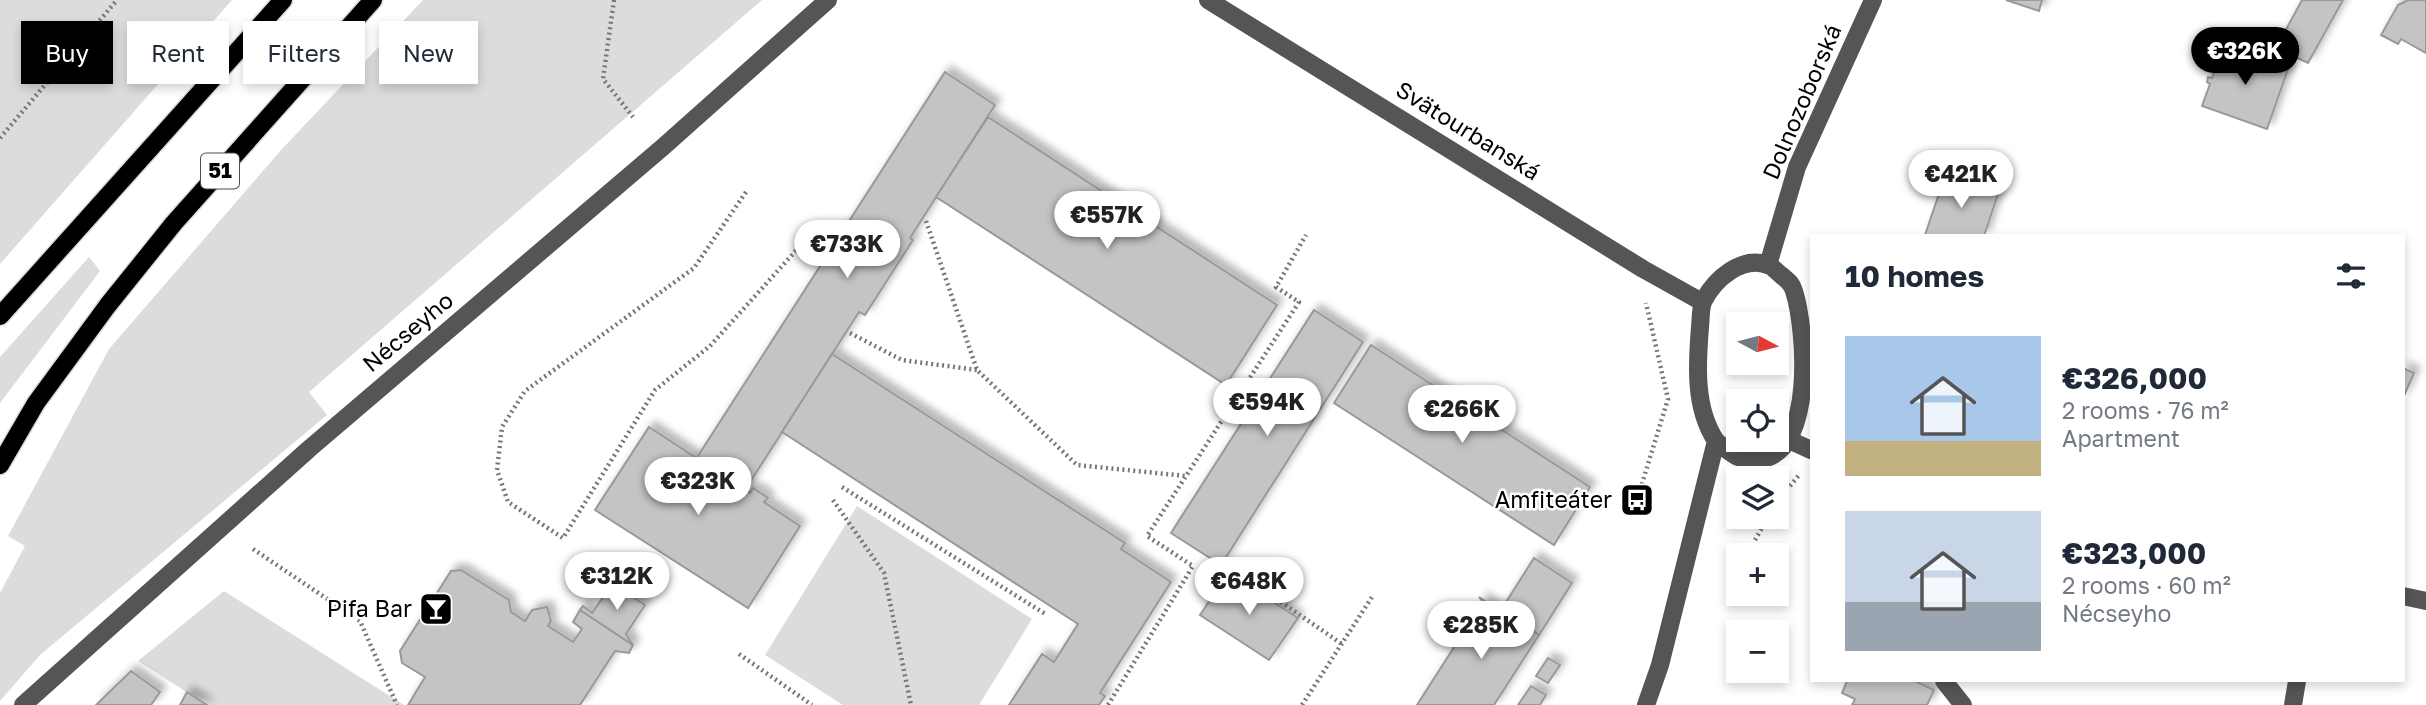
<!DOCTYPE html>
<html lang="en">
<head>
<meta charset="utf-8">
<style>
	body { margin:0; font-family:"Golos Text",sans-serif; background:#f2f2f3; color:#1f2937; height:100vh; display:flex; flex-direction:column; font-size:26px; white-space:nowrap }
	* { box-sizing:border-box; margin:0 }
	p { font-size:23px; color:#747a83 }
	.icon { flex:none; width:38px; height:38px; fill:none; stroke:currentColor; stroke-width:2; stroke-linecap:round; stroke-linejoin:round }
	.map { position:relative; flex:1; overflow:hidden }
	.details { position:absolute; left:1810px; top:234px; width:595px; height:448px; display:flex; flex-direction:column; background:#fff; border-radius:0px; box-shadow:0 4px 10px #0003 }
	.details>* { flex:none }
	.guide { position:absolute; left:21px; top:21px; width:665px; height:63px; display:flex; gap:14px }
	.needle { width:46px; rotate:97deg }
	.fabs { position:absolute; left:1726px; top:312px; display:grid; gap:14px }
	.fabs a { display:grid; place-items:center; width:63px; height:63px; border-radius:0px; background:#fff; box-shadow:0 4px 10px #0003; font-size:35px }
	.price { position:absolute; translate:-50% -60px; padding:0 16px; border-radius:24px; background:#fff; color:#222; font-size:23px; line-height:46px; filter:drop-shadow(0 2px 4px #0008) }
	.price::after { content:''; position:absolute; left:50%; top:42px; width:21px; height:16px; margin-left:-10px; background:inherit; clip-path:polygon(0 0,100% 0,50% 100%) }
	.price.selected { background:#000; color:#fff }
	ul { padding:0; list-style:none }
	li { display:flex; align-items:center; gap:21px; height:175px; padding:0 35px }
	li span { display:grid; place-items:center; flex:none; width:196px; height:140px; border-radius:0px; color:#555 }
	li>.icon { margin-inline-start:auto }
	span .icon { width:84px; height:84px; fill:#fffc; stroke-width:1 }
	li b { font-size:30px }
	h2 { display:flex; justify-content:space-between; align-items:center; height:84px; padding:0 35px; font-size:30px }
	.chip { padding:0 24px; border-radius:0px; background:#fff; box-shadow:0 4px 10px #0003; font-size:24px; line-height:63px }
	.chip.selected { background:#000; color:#fff }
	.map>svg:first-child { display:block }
	.green { fill:#dcdcdc }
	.building { fill:#c4c4c4; stroke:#999; stroke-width:2; filter:url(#shadow) }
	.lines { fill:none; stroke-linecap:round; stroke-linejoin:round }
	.major-casing { stroke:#dbdbdb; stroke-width:21 }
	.path { stroke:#777; stroke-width:4.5; stroke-dasharray:2 3.5; stroke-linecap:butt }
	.minor { stroke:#555; stroke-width:18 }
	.major { stroke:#000; stroke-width:18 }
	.labels { text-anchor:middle; stroke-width:5; stroke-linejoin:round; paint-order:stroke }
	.shield { fill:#fff; stroke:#4c4c4c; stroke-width:2 }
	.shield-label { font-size:21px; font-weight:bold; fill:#000 }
	.street-label { font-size:23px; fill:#000; stroke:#fff }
	.poi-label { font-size:23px; fill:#000; stroke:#fff; text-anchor:end }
</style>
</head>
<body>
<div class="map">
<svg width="2426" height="705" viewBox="0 0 2426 705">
	<defs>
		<filter id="shadow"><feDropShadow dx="6" dy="-6" stdDeviation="3.5" flood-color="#0004"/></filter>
	</defs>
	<rect width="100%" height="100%" fill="#fff"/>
	<g class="green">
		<path d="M 0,0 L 232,0 L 0,264 Z"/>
		<path d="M 423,0 L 762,0 L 309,392 L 327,415 L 40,655 L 0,701 L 0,593 L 25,546 L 8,536 L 109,349 L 282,149 Z"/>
		<path d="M 89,257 L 100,271 L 0,403 L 0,357 Z"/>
		<path d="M 857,506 L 1032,619 L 979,705 L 843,705 L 765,655 Z"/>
		<path d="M 224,591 L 404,705 L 207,705 L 138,661 Z"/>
	</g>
	<g class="building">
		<path d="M 2006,0 L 2042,0 L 2039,11 Z"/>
		<path d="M 2302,0 L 2343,0 L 2308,63 L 2276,48 Z"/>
		<path d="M 2408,0 L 2426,0 L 2426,53 L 2401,39 L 2398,44 L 2381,35 L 2398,5 Z"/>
		<path d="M 2223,46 L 2288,69 L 2267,129 L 2202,106 L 2210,84 L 2207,82 L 2208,77 L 2212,78 Z"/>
		<path d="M 945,72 L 995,105 L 910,238 L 913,240 L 865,315 L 859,312 L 745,490 L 696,459 Z"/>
		<path d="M 988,117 L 1277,305 L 1226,385 L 936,197 Z"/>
		<path d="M 1945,176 L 1998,194 L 1984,236 L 1925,235 Z"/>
		<path d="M 1314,310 L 1363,342 L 1221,565 L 1171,533 Z"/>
		<path d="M 1371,345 L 1590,487 L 1554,545 L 1334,403 Z"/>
		<path d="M 832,354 L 1125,543 L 1121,549 L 1171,582 L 1100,693 L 1105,696 L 1099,705 L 1009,705 L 1042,654 L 1054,662 L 1078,624 L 782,432 Z"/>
		<path d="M 2403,368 L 2414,373 L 2403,398 Z"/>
		<path d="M 649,427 L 750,493 L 753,488 L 768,498 L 764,502 L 800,526 L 748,608 L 595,510 Z"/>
		<path d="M 1534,558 L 1572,583 L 1539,635 L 1501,610 Z"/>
		<path d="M 461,570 L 509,600 L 511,612 L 525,621 L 532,610 L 547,607 L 551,621 L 548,626 L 573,642 L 582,629 L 573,622 L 580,610 L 633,645 L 629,653 L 615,651 L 580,705 L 408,705 L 425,677 L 402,663 L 400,651 L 451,571 Z"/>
		<path d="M 1228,573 L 1298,618 L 1269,660 L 1200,615 Z"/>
		<path d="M 612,584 L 645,605 L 626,634 L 633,645 L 580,610 L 583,606 L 592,613 Z"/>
		<path d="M 1479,597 L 1539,635 L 1494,705 L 1417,705 L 1483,602 Z"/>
		<path d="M 1548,658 L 1560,665 L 1548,683 L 1536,676 Z"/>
		<path d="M 131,671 L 160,692 L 151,705 L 96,705 Z"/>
		<path d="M 1847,681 L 1915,681 L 1934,690 L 1927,705 L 1852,705 L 1855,699 L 1842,693 Z"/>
		<path d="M 1531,686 L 1546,695 L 1540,705 L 1518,705 Z"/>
		<path d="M 187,692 L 207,705 L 180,705 Z"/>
	</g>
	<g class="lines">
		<defs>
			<g id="major">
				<path d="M 0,316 L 283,0"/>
				<path d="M 0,465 L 36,403 L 108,305 L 174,223 L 373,0"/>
			</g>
		</defs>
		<use href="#major" class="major-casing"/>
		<g class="path">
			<path d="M 614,0 L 603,79 L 633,117"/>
			<path d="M 0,138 L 117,0"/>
			<path d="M 746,192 L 694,268 L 525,391 L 502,427 L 497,470 L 508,502 L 563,538 L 655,390 L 710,346 L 810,235"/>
			<path d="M 926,221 L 977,370 L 1077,465 L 1186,476"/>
			<path d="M 850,333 L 902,360 L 977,370"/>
			<path d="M 842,487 L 1047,615"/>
			<path d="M 833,500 L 884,573 L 911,705"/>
			<path d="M 1637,500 L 1668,399 L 1646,303"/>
			<path d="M 1776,503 L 1800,474"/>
			<path d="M 1755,540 L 1769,516"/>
			<path d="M 253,549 L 360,621 L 397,705"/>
			<path d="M 1249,580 L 1342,644"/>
			<path d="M 739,654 L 812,705"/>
			<path d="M 1108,705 L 1193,566 L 1147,536 L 1299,302 L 1276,287 L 1306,235"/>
			<path d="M 1302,705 L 1372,597"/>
		</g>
		<g class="minor">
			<path d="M 1208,0 L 1643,269 L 1702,302"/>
			<path d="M 1768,265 L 1797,167 L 1873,0"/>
			<path d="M 1789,440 L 1811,450"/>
			<path d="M 2403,596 L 2426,601"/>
			<path d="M 1944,681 L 1963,705"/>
			<path d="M 23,705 L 309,449 L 663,147 L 828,0"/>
			<path d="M 1646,705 L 1660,665 L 1716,441 C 1694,408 1697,364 1700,327 C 1701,319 1700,307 1704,300 C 1715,279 1742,255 1768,265 C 1772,266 1777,272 1781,275 C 1787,280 1792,283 1794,291 C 1806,329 1815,450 1762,459 C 1741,463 1731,454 1716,441"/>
			<path d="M 2293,705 L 2297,681"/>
		</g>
		<use href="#major" class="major"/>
	</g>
	<defs>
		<symbol id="bus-square" viewBox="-11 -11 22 22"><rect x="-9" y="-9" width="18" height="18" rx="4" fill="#000" stroke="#fff"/><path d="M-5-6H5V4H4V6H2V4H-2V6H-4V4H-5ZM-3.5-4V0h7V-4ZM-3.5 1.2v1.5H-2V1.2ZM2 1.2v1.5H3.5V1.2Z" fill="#fff"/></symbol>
		<symbol id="bar-square" viewBox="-11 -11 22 22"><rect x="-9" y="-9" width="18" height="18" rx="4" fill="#000" stroke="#fff"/><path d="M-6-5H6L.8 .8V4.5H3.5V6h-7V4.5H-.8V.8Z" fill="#fff"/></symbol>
	</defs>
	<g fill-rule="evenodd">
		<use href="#bus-square" x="1618" y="481" width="38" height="38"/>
		<use href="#bar-square" x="417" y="590" width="38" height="38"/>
	</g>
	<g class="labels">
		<rect class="shield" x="201" y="153.5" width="38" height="35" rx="5"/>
		<g class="shield-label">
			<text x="220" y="178">51</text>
		</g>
		<g class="street-label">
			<text transform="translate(1802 102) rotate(-67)" y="8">Dolnozoborská</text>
			<text transform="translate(1468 131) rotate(32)" y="8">Svätourbanská</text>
			<text transform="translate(408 332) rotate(-40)" y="8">Nécseyho</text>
		</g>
		<g class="poi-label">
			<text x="1612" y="508">Amfiteáter</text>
			<text x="412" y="617">Pifa Bar</text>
		</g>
	</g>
</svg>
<div class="fabs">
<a><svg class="needle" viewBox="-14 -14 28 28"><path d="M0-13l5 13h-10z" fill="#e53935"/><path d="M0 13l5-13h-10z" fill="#747a83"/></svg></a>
<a><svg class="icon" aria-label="locate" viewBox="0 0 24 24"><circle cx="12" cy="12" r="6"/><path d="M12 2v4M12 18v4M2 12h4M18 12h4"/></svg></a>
<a><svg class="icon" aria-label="layers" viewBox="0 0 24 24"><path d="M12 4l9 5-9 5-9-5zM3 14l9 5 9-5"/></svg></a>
<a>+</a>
<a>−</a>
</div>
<b class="price selected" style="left:2245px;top:87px">€326K</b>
<b class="price" style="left:1961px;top:210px">€421K</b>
<b class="price" style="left:1107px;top:251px">€557K</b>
<b class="price" style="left:847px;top:280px">€733K</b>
<b class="price" style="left:1267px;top:438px">€594K</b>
<b class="price" style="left:1462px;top:445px">€266K</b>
<b class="price" style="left:698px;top:517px">€323K</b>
<b class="price" style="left:617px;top:612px">€312K</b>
<b class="price" style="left:1249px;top:617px">€648K</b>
<b class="price" style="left:1481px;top:661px">€285K</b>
<div class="guide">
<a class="chip selected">Buy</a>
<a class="chip">Rent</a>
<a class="chip">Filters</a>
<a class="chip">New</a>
</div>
<section class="details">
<h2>10 homes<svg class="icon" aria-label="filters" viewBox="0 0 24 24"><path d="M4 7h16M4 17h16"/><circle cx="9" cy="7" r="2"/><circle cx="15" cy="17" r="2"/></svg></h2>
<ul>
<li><span style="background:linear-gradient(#a9c7e8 75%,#c2b280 0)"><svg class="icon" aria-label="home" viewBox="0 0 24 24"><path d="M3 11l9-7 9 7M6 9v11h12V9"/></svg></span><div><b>€326,000</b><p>2 rooms · 76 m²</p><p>Apartment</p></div></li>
<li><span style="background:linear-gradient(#c9d6e8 65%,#9aa5b1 0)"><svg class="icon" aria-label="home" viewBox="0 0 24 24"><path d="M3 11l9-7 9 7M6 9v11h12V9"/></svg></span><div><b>€323,000</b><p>2 rooms · 60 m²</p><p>Nécseyho</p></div></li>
</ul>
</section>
</div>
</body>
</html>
